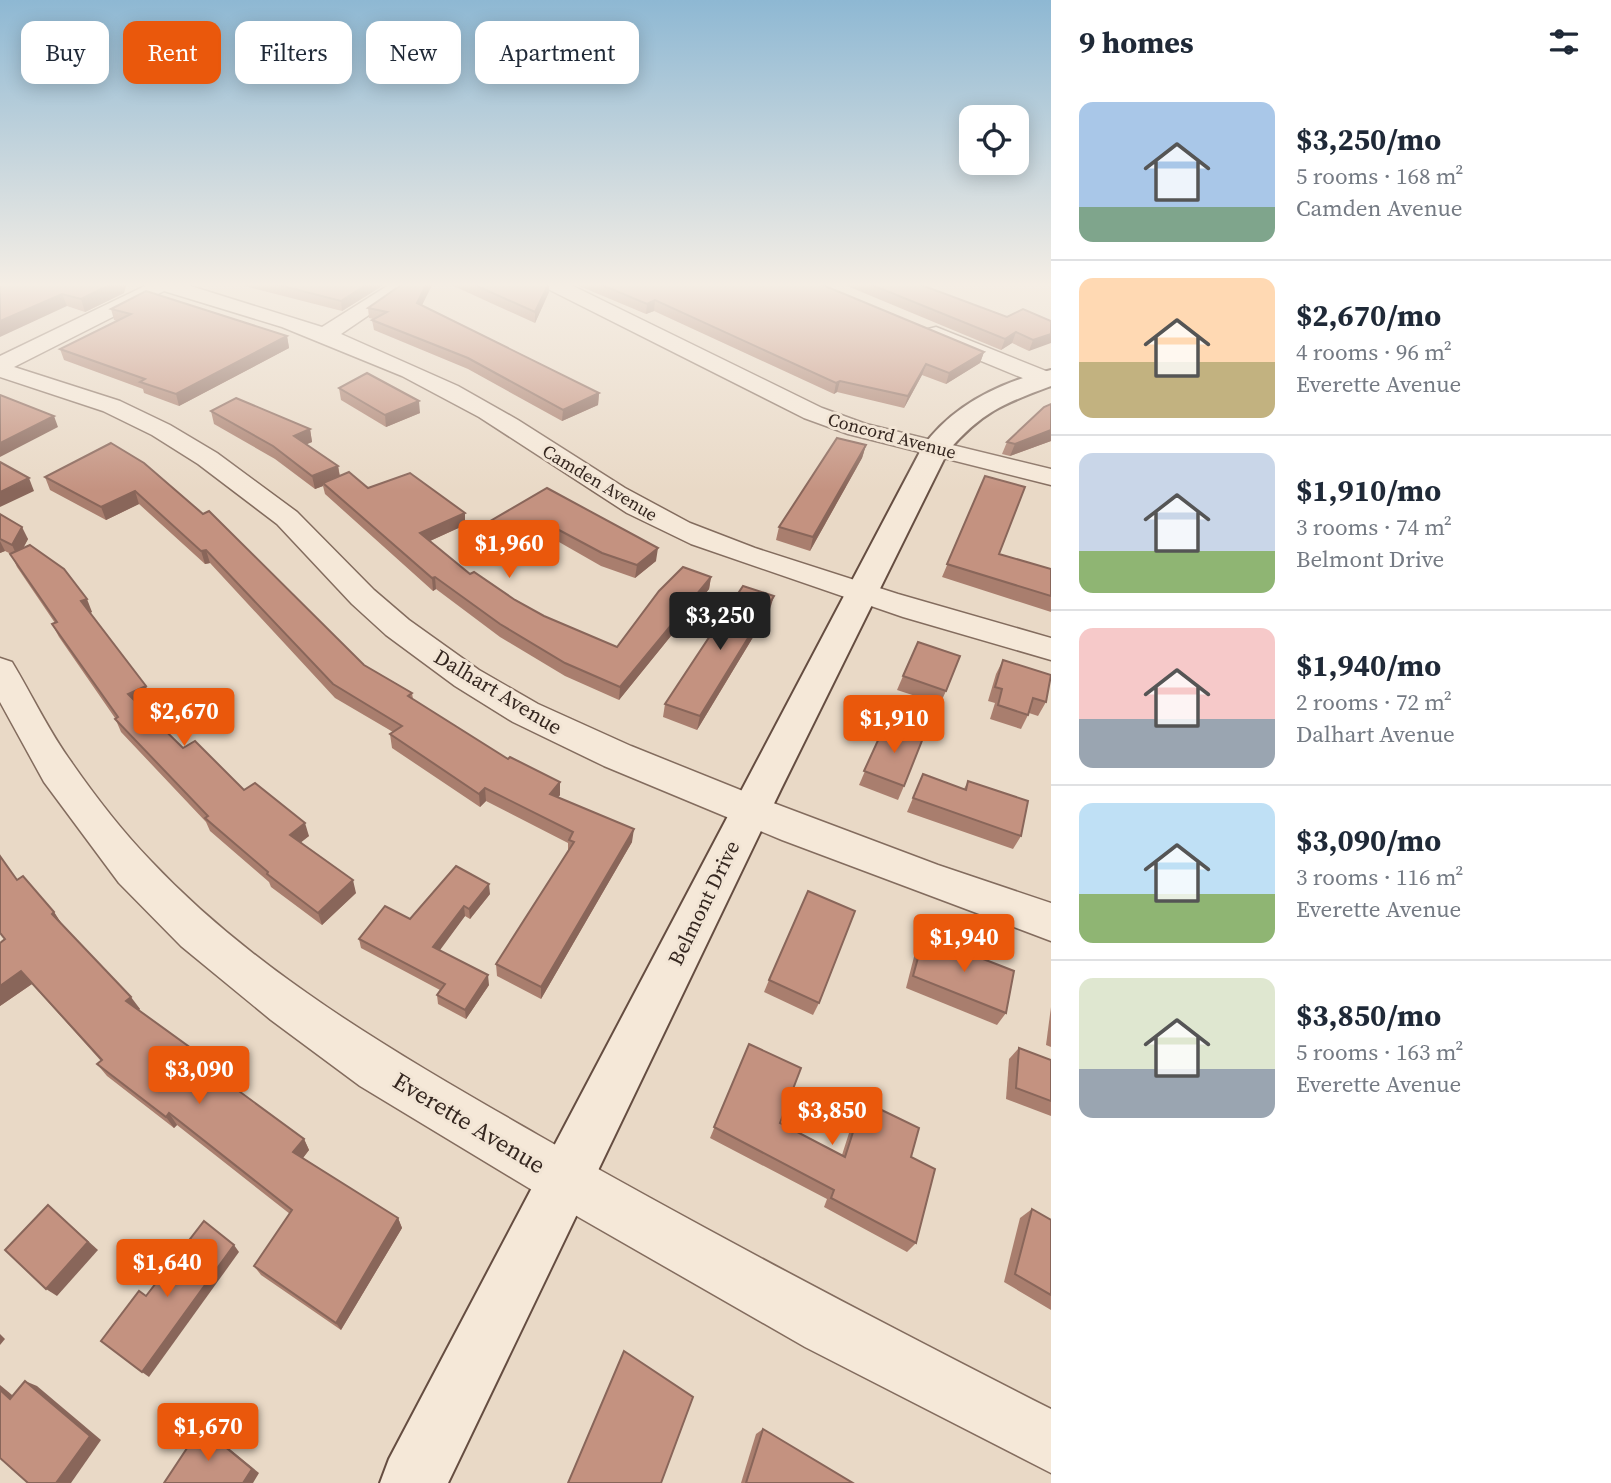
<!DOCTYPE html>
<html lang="en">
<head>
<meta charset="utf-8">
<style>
	body { margin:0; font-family:"Source Serif 4",serif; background:#f6f6f7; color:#1f2937; height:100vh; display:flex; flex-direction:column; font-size:26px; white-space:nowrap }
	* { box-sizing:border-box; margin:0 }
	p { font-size:23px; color:#747a83 }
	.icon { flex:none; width:38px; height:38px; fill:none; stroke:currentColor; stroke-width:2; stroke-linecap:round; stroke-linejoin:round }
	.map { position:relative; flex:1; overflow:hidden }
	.panel { display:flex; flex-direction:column; background:#fff; width:560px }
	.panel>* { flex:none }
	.banner { position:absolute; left:21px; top:21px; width:665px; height:63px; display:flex; gap:14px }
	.controls { position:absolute; left:959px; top:105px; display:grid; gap:14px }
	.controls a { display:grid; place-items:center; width:70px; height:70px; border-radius:14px; background:#fff; box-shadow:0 4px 18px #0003; font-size:35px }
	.price { position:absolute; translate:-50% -60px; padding:0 16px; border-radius:7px; background:#ea580c; color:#fff; font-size:23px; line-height:46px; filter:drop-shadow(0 2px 4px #0008) }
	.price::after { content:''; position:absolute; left:50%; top:42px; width:21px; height:16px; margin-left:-10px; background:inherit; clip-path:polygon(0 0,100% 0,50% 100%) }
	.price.active { background:#222; color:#fff }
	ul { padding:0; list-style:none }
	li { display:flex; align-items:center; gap:21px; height:175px; padding:0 28px }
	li+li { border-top:2px solid #e0e1e3 }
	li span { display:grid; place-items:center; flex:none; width:196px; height:140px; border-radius:14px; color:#555 }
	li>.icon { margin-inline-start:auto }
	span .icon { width:84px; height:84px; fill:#fffc; stroke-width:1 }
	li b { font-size:30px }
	h2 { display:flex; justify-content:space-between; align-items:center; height:84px; padding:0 28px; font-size:30px }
	.chip { padding:0 24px; border-radius:14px; background:#fff; box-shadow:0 4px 18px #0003; font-size:24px; line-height:63px }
	.chip.active { background:#ea580c; color:#fff }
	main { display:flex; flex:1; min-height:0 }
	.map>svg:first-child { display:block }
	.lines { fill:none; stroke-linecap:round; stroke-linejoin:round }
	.street-casing { stroke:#836c5e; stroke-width:3 }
	.secondary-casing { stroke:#654d41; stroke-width:4 }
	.street { fill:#f5e8d8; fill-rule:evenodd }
	.secondary { fill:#f5e8d8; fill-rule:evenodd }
	.wall { fill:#a97e6e }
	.shaded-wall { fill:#89665a }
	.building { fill:#c49280; stroke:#89665a; stroke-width:2 }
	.labels { text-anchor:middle; stroke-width:6; stroke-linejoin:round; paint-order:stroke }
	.far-street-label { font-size:18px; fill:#352720; stroke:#f2e5d5 }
	.street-label { font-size:21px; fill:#352720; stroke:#f2e5d5 }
	.near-street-label { font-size:24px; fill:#352720; stroke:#f2e5d5 }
</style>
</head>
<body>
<main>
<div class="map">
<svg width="1051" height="1483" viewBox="0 0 1051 1483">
	<rect width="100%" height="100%" fill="#e9d9c6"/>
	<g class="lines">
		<defs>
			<g id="street">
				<path d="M 151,283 L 181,283 L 322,327 L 392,283 L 416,283 L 341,334 L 458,386 L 518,420 L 625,488 L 690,523 L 755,548 L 898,594 L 1051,638 L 1051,660 L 903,617 L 691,544 L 627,513 L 479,417 L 402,376 L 282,327 L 164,291 L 14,367 L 120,401 L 170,425 L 217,453 L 297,512 L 374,590 L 409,620 L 479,670 L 538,704 L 631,746 L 768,801 L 938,865 L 1051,903 L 1051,941 L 782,840 L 604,766 L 513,722 L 455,686 L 386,635 L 352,604 L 277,524 L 198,464 L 152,435 L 103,411 L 0,377 L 0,356 Z"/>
				<path d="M 541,283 L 567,283 L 822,408 L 866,424 L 1051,469 L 1051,485 L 848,434 L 804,418 L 544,287 Z"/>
				<path d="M 936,327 L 1051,373 L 1051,385 L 1037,384 L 928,339 L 925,334 L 928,329 Z"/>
				<path d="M 0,658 L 12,662 C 32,695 49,732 72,763 C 95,796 122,831 150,860 C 259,976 401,1056 538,1135 C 706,1231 878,1321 1051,1409 L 1051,1473 L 805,1347 L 547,1199 L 360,1086 L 271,1020 L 181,946 L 119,883 L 44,782 L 0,702 Z"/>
			</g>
			<path id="secondary" d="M 1051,370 L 1051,386 C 1003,404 983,411 948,451 L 781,789 L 448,1483 L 380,1483 L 389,1459 L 922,448 C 952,405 1001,382 1051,370 Z"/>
		</defs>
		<use href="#street" class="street-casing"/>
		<use href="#secondary" class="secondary-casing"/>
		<use href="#street" class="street"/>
		<use href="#secondary" class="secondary"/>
	</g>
	<g class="wall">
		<path d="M 0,283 L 124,293 L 85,312 L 67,306 Z"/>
		<path d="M 233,283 L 387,283 L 342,311 Z"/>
		<path d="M 433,283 L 422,305 L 599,393 L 598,405 L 562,421 L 468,369 L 374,330 L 372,320 L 373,319 L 369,318 L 368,308 Z"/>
		<path d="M 447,283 L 549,283 L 549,292 L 535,323 Z"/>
		<path d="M 572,283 L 818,283 L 984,352 L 980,363 L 946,384 L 922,375 L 904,408 L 837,392 L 834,394 L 654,311 L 646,314 Z"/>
		<path d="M 840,283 L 916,283 L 1007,317 L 1051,321 L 1029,351 L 1012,343 L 1001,350 Z"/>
		<path d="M 111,309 L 287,336 L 289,348 L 179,406 L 144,393 L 143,389 L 64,360 L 60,349 L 118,321 L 114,320 Z"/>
		<path d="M 339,388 L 420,413 L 386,427 L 341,400 Z"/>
		<path d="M 1051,404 L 1051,441 L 1010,456 L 1002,454 L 1007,442 Z"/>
		<path d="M 211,411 L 310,429 L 312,442 L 306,444 L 338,466 L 340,476 L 465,525 L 430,541 L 470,574 L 544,616 L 617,647 L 711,577 L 709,589 L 619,700 L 565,676 L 500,637 L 436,589 L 433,591 L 325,494 L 323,486 L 315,489 L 275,459 L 214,424 Z"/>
		<path d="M 111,443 L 364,665 L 412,693 L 413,699 L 560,795 L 558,797 L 632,842 L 541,999 L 497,976 L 496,964 L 568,852 L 568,843 L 486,801 L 480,807 L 392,748 L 390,734 L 393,732 L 335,698 L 210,563 L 205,564 L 139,504 L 106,520 L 50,490 L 45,477 Z"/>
		<path d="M 866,445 L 862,458 L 810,551 L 776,540 L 779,527 Z"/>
		<path d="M 985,476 L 999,554 L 1051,569 L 1051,612 L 942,577 Z"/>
		<path d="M 547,488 L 656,561 L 635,578 L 601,566 L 559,542 L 534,557 L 492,533 L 492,520 Z"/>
		<path d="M 0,514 L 28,539 L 23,548 L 92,612 L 90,613 L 151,699 L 139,705 L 183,748 L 309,836 L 300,842 L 356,893 L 322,925 L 271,887 L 269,882 L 210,831 L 206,822 L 121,732 L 115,718 L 59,637 L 52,624 L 55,623 L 17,567 L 11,554 L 5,551 L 0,553 Z"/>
		<path d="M 770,609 L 697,730 L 663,717 L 665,704 Z"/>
		<path d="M 1003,660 L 1046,702 L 1038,716 L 1029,713 L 1021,729 L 990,719 L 995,703 L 988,701 L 996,674 Z"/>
		<path d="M 903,676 L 946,691 L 940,704 L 897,690 Z"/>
		<path d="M 885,725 L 904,786 L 898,800 L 859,785 Z"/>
		<path d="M 923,774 L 964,789 L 968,781 L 1021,836 L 1013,849 L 907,812 Z"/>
		<path d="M 17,880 L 54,912 L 63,926 L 140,1009 L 139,1010 L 213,1064 L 219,1077 L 304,1139 L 309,1150 L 303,1158 L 398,1218 L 402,1228 L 341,1330 L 261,1275 L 254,1266 L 290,1214 L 177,1125 L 174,1128 L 107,1076 L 97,1064 L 101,1061 L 32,984 L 0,1006 L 0,943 L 5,940 Z"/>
		<path d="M 490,894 L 470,919 L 465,916 L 439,950 L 489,985 L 466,1019 L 438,1004 L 437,995 L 440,990 L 361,948 L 359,939 Z"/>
		<path d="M 924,936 L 1006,1013 L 997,1025 L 906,988 L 916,949 Z"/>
		<path d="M 769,980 L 819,1003 L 813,1015 L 764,992 Z"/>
		<path d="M 1051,1007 L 1051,1047 L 1046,1045 Z"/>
		<path d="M 749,1044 L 780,1123 L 842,1155 L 856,1111 L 863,1101 L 911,1157 L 916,1243 L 907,1252 L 824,1207 L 827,1199 L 710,1138 Z"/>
		<path d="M 1019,1048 L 1051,1060 L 1051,1116 L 1006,1099 L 1009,1059 Z"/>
		<path d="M 1032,1209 L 1051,1220 L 1051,1310 L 1004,1282 L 1020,1218 Z"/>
		<path d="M 763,1429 L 853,1483 L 741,1483 L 756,1434 Z"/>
	</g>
	<g class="shaded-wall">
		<path d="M 114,283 L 127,283 L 124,293 L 85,312 L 81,299 Z"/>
		<path d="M 369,283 L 387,283 L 342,311 L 341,301 Z"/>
		<path d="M 427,283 L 433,283 L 418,313 L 417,303 Z"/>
		<path d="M 549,283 L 549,292 L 535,323 L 535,312 Z"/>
		<path d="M 62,294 L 67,306 L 0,337 L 0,321 Z"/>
		<path d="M 655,300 L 654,311 L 646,314 L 647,304 Z"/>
		<path d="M 1016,332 L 1012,343 L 1001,350 L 1005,339 Z"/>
		<path d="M 1051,334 L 1051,343 L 1029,351 L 1033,340 Z"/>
		<path d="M 287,336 L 289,348 L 179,406 L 176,394 Z"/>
		<path d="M 984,352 L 980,363 L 946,384 L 949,373 Z"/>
		<path d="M 926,364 L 922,375 L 904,408 L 908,396 Z"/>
		<path d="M 840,381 L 837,392 L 834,394 L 836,383 Z"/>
		<path d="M 599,393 L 598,405 L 562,421 L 563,410 Z"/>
		<path d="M 419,401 L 420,413 L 386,427 L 385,415 Z"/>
		<path d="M 54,416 L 58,427 L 0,457 L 0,443 Z"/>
		<path d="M 310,429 L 312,442 L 296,449 L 294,436 Z"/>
		<path d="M 1051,430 L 1051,441 L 1010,456 L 1015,444 Z"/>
		<path d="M 866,445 L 862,458 L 810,551 L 813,537 Z"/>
		<path d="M 338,466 L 340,479 L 323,483 L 323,486 L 315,489 L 312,476 Z"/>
		<path d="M 29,478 L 34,491 L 0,507 L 0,492 Z"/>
		<path d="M 135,491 L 139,504 L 106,520 L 101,507 Z"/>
		<path d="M 465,513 L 465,525 L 421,545 L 420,533 Z"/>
		<path d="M 22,527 L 28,539 L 18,558 L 12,545 Z"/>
		<path d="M 559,530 L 559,542 L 534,557 L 534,545 Z"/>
		<path d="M 0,541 L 5,551 L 0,553 Z"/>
		<path d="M 658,548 L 656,561 L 635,578 L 637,565 Z"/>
		<path d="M 206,550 L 210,563 L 205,564 L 201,551 Z"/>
		<path d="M 435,577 L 436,589 L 433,591 L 432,578 Z"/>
		<path d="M 711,577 L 709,589 L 619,700 L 620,687 Z"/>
		<path d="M 774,596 L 770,609 L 697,730 L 700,716 Z"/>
		<path d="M 87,599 L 92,612 L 87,614 L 81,601 Z"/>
		<path d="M 146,686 L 151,699 L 134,707 L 128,694 Z"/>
		<path d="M 560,782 L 560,795 L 550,807 L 550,794 Z"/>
		<path d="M 485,788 L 486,801 L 480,807 L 479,794 Z"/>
		<path d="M 305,823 L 309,836 L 294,848 L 290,835 Z"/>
		<path d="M 634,829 L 632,842 L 541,999 L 541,987 Z"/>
		<path d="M 353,880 L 356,893 L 322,925 L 318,913 Z"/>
		<path d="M 489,884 L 490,894 L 470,919 L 469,909 Z"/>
		<path d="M 464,906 L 465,916 L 435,957 L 433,947 Z"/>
		<path d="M 54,912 L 63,926 L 52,914 Z"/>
		<path d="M 21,971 L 32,984 L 0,1006 L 0,986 Z"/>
		<path d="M 488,975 L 489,985 L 466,1019 L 465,1010 Z"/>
		<path d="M 131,997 L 140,1009 L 134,1014 L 126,1001 Z"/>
		<path d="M 213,1064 L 220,1076 L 216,1081 L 209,1069 Z"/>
		<path d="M 169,1113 L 177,1125 L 174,1128 L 166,1117 Z"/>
		<path d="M 304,1139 L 309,1150 L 299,1163 L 293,1152 Z"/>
		<path d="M 48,1205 L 98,1250 L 57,1296 L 46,1289 Z"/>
		<path d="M 398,1218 L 402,1228 L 341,1330 L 336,1323 Z"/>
		<path d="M 234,1245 L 239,1252 L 149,1377 L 142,1372 Z"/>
		<path d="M 0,1334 L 5,1339 L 0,1345 Z"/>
		<path d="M 25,1381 L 37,1386 L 101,1440 L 71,1483 L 56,1483 Z"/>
		<path d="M 0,1385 L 23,1404 L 10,1399 L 0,1390 Z"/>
		<path d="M 201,1427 L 209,1432 L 259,1473 L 253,1483 L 243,1483 Z"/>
	</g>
	<g class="building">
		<path d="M 0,283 L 114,283 L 81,299 L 62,294 L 0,321 Z"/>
		<path d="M 271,283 L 369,283 L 341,301 Z"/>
		<path d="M 404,283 L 427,283 L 417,303 L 599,393 L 563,410 L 468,358 L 372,320 L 387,312 L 368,308 Z"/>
		<path d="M 470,283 L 549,283 L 535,312 Z"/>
		<path d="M 597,283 L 818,283 L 984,352 L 949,373 L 926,364 L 908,396 L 840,381 L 836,383 L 655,300 L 647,304 Z"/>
		<path d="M 867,283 L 916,283 L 1007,317 L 1023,309 L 1051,321 L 1051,334 L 1033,340 L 1016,332 L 1005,339 Z"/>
		<path d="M 146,291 L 287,336 L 176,394 L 140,382 L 145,379 L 60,349 L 131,314 L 111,309 Z"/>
		<path d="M 367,373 L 419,401 L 385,415 L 339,388 Z"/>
		<path d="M 0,395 L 54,416 L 0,443 Z"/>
		<path d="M 236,398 L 310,429 L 294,436 L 338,466 L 312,476 L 273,446 L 211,411 Z"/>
		<path d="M 1051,404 L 1051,430 L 1015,444 L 1007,442 L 1044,407 Z"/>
		<path d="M 837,438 L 866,445 L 813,537 L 779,527 Z"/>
		<path d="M 111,443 L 144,463 L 203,514 L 209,511 L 364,665 L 412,693 L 408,696 L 508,759 L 510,757 L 560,782 L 550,794 L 634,829 L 541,987 L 496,964 L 574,842 L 569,840 L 573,832 L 485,788 L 479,794 L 390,734 L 402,726 L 333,684 L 206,550 L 201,551 L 135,491 L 101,507 L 45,477 Z"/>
		<path d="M 0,462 L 29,478 L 0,492 Z"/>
		<path d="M 349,472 L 368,488 L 410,473 L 465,513 L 420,533 L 470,574 L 474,572 L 515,600 L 544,616 L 617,647 L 659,591 L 683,567 L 711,577 L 620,687 L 565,663 L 500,624 L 435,577 L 432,578 L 323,483 Z"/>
		<path d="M 985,476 L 1025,487 L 999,554 L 1051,569 L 1051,596 L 947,564 Z"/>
		<path d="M 547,488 L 658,548 L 637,565 L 602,553 L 559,530 L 534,545 L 492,520 Z"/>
		<path d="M 0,514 L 22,527 L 12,545 L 0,539 Z"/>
		<path d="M 30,545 L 64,569 L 87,599 L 81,601 L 146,686 L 128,694 L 183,748 L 195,741 L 244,790 L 255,783 L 305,823 L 290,835 L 353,880 L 318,913 L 267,874 L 268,872 L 205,818 L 208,816 L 115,719 L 118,717 L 52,624 L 57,622 L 10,554 Z"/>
		<path d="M 743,586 L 774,596 L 700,716 L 665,704 Z"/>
		<path d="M 918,642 L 960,656 L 946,691 L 903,676 Z"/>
		<path d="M 1003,660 L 1051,675 L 1046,702 L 1033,698 L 1028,715 L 998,705 L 1002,689 L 995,687 Z"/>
		<path d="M 885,725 L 923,738 L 904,786 L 864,771 Z"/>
		<path d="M 923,774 L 966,790 L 968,781 L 1028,801 L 1021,836 L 913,798 Z"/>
		<path d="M 0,856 L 17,880 L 23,876 L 54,912 L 52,914 L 131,997 L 126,1001 L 213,1064 L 209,1069 L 304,1139 L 293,1152 L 398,1218 L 336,1323 L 254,1266 L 292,1210 L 169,1113 L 166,1117 L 97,1064 L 102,1060 L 21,971 L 0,986 L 0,943 L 5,939 L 0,933 Z"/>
		<path d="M 456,866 L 489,884 L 469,909 L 464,906 L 433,947 L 488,975 L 465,1010 L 437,995 L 445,984 L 359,939 L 385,906 L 410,919 Z"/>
		<path d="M 808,891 L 855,911 L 819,1003 L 769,980 Z"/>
		<path d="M 924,936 L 1014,971 L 1006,1013 L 913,976 Z"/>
		<path d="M 749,1044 L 801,1068 L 780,1123 L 845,1157 L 863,1101 L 919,1128 L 911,1157 L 935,1169 L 916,1243 L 831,1198 L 834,1190 L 714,1127 Z"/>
		<path d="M 1019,1048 L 1051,1060 L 1051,1101 L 1016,1088 Z"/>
		<path d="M 48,1205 L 88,1242 L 46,1289 L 5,1250 Z"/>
		<path d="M 1032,1209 L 1051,1220 L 1051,1295 L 1015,1274 Z"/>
		<path d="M 204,1221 L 234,1245 L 142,1372 L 101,1341 L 139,1291 L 146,1296 Z"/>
		<path d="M 624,1351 L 693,1397 L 661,1483 L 568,1483 Z"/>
		<path d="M 25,1381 L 90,1436 L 56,1483 L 28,1483 L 0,1458 L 0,1390 L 10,1399 Z"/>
		<path d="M 201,1427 L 252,1469 L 243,1483 L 164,1483 Z"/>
		<path d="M 763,1429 L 853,1483 L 746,1483 Z"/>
	</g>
	<linearGradient id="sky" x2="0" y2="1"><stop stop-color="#8eb8d3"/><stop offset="0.58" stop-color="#f5eee5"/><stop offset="1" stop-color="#f5eee5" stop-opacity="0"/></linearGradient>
	<rect width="1051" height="491" fill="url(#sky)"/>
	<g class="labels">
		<g class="far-street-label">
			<text transform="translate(892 436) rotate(15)" y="6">Concord Avenue</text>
			<text transform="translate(600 483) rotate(31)" y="6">Camden Avenue</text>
		</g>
		<g class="street-label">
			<text transform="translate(498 692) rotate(31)" y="7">Dalhart Avenue</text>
			<text transform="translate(704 903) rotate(-64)" y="7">Belmont Drive</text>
		</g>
		<g class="near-street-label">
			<text transform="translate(469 1123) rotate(31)" y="8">Everette Avenue</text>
		</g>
	</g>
</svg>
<div class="controls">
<a><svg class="icon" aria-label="locate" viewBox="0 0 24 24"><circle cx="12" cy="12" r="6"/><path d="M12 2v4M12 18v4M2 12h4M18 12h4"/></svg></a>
</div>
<b class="price" style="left:509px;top:580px">$1,960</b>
<b class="price active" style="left:720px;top:652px">$3,250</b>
<b class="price" style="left:184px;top:748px">$2,670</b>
<b class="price" style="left:894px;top:755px">$1,910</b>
<b class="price" style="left:964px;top:974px">$1,940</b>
<b class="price" style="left:199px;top:1106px">$3,090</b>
<b class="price" style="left:832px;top:1147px">$3,850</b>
<b class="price" style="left:167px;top:1299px">$1,640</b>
<b class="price" style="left:208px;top:1463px">$1,670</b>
<div class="banner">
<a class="chip">Buy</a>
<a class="chip active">Rent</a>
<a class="chip">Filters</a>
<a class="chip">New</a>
<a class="chip">Apartment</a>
</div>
</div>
<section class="panel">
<h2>9 homes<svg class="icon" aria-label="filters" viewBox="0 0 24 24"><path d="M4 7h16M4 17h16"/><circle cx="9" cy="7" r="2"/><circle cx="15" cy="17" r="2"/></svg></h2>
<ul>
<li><span style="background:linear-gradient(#a9c7e8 75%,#7fa58c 0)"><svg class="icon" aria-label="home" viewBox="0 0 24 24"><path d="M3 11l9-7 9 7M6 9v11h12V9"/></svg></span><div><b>$3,250/mo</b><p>5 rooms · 168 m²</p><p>Camden Avenue</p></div></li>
<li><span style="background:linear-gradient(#ffd9b3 60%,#c2b280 0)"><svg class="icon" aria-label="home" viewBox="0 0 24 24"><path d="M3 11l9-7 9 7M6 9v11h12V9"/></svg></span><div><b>$2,670/mo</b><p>4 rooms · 96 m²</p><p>Everette Avenue</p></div></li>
<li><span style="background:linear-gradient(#c9d6e8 70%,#8fb573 0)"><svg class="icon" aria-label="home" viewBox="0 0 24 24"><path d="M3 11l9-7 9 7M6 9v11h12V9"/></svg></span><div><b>$1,910/mo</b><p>3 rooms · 74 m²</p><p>Belmont Drive</p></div></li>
<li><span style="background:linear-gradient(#f6c9c9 65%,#9aa5b1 0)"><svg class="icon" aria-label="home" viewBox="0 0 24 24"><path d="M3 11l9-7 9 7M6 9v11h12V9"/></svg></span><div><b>$1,940/mo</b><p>2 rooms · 72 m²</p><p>Dalhart Avenue</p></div></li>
<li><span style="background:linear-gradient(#bfe0f5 65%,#8fb573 0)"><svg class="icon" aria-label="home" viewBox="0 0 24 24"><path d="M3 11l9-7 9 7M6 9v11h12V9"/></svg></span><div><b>$3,090/mo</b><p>3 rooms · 116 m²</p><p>Everette Avenue</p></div></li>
<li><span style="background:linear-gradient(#dfe7d0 65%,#9aa5b1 0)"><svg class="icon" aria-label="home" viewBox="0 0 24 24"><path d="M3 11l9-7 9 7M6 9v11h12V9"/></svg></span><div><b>$3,850/mo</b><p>5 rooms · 163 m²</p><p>Everette Avenue</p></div></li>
</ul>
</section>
</main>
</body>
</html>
